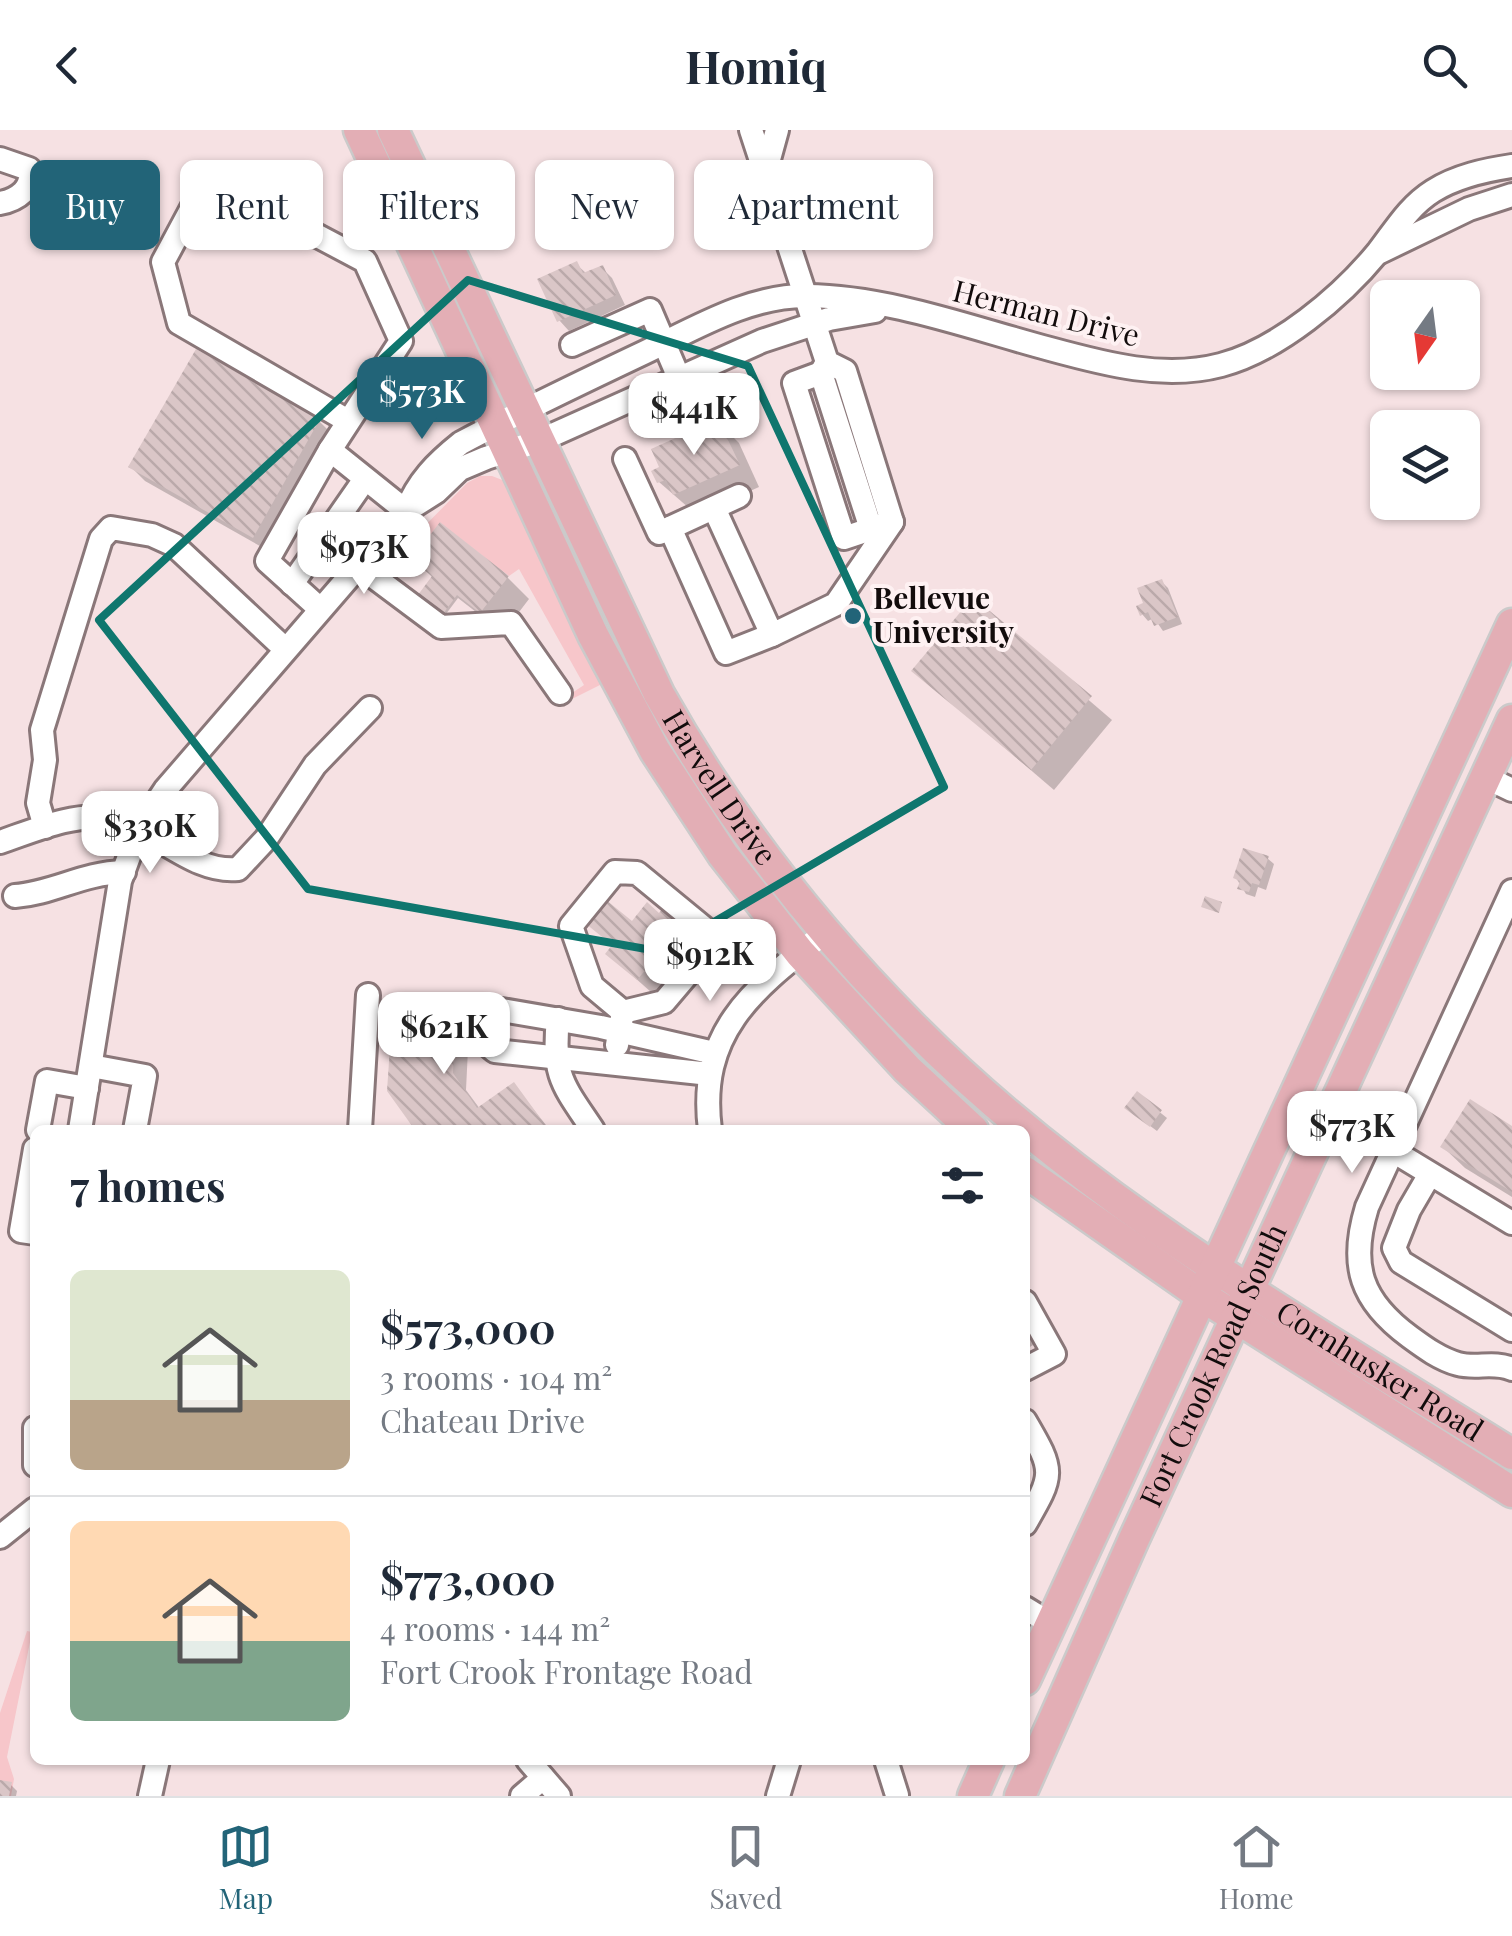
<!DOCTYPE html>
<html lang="en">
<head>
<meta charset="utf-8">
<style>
	body { margin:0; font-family:"Playfair Display",serif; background:#f6f6f7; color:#1f2937; height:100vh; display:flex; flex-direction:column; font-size:38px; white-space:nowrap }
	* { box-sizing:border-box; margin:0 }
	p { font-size:32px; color:#747a83 }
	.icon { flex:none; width:55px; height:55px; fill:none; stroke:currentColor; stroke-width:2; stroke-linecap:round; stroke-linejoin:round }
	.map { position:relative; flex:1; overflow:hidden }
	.sheet { position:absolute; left:30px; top:995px; width:1000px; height:640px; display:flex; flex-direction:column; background:#fff; border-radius:15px; box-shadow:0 2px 8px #0004 }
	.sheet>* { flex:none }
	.top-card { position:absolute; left:30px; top:30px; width:1000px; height:90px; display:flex; gap:20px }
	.needle { width:65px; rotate:194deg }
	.tools { position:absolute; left:1370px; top:150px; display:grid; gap:20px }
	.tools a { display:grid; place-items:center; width:110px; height:110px; border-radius:15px; background:#fff; box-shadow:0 2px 8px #0004; font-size:50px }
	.price { position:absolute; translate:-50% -85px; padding:0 22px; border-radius:20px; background:#fff; color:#222; font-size:32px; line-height:65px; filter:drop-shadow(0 2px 5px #0008) }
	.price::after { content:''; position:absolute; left:50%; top:60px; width:30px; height:22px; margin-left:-15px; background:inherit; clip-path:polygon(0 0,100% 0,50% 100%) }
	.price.on { background:#226478; color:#fff }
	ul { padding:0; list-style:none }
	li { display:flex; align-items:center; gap:30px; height:250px; padding:0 40px }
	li+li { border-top:2px solid #e0e1e3 }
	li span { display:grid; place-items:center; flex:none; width:280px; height:200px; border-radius:15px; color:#555 }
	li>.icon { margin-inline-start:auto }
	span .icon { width:120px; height:120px; fill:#fffc; stroke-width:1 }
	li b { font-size:42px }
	h2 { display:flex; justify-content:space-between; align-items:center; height:120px; padding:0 40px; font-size:42px }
	.tag { padding:0 35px; border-radius:15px; background:#fff; box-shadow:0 2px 8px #0004; font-size:35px; line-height:90px }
	.tag.on { background:#226478; color:#fff }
	header { display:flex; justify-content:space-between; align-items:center; height:130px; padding:0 40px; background:#fff; font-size:45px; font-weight:700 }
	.tabs { display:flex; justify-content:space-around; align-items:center; height:140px; border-top:2px solid #e0e1e3; background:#fff; font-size:28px; color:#747a83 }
	.tabs a { display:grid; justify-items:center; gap:5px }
	.tabs .on { color:#226478 }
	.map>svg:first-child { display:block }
	.green { fill:#f7c6ca }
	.shadow { fill:#0003 }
	.building { fill:url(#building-back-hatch) }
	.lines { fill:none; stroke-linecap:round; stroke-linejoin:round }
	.minor-casing { stroke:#8a7779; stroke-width:28 }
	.major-casing { stroke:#cbcaca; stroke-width:35 }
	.minor { stroke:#fff; stroke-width:22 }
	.major { stroke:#e3aeb5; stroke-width:30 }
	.marked { fill:none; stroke:#0f766e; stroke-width:8; stroke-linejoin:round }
	.poi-dot { fill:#226478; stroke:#fef1f2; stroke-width:4 }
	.labels { text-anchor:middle; stroke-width:8; stroke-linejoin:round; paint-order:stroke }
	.street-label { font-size:30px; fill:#120c0c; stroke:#fef1f2 }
	.poi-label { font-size:30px; font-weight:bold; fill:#120c0c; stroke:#fef1f2; text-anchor:start }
</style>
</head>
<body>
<header><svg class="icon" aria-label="back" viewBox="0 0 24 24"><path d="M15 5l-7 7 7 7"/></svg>Homiq<svg class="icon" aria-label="search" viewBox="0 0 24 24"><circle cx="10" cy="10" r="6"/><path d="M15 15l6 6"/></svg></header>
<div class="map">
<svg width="1512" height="1666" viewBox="0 0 1512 1666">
	<defs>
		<pattern id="building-back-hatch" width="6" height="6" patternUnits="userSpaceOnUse" patternTransform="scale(2.5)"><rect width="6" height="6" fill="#dac6c7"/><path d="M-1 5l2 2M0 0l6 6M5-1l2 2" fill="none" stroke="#baa9aa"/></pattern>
	</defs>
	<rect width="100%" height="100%" fill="#f6e1e3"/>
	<g class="green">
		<path d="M 480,346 L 492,346 L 510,353 L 606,552 L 572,569 L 569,565 L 584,555 L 519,439 L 509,446 L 440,393 L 411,430 L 397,424 L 467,353 Z"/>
		<path d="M 27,1501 L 32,1502 L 7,1627 L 14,1649 L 11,1666 L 0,1666 L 0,1583 Z"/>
	</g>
	<g class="shadow">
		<path d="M 576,134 L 587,144 L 602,138 L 612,148 L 625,175 L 569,201 L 559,190 Z"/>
		<path d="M 197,222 L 319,291 L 333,305 L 267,420 L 145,351 L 131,337 Z"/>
		<path d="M 718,292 L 739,313 L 759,357 L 697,385 L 659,352 L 662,339 Z"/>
		<path d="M 440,396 L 508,448 L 529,469 L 503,503 L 458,468 L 443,488 L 433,448 L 414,429 Z"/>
		<path d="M 1162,452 L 1168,458 L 1182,494 L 1163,501 L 1154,488 L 1148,491 L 1142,484 Z"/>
		<path d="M 973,471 L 1112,590 L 1054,660 L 915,541 Z"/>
		<path d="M 1267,728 L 1274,734 L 1266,760 L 1258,757 L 1255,767 L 1246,764 L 1236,748 Z"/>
		<path d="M 667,777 L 706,813 L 660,870 L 608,824 Z"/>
		<path d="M 474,886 L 488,901 L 487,920 L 468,919 L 466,960 L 480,979 L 514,955 L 550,1000 L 418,1000 L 393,913 L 379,900 Z"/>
		<path d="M 1137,964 L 1167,988 L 1157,1001 L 1134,984 Z"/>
		<path d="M 1512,999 L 1512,1067 L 1465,1038 L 1443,1017 Z"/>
		<path d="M 1025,1189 L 1038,1212 L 1025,1220 Z"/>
		<path d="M 0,1652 L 10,1654 L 17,1661 L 16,1666 L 0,1666 Z"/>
	</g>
	<g class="building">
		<path d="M 577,131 L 583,143 L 603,135 L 616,165 L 557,192 L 537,149 Z"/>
		<path d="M 196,219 L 320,289 L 253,408 L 128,337 Z"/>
		<path d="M 718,289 L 740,335 L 673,365 L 666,350 L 657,353 L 651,341 L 659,337 L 651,319 Z"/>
		<path d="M 440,392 L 509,446 L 480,483 L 457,465 L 440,488 L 415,469 L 432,446 L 411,430 Z"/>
		<path d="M 1162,449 L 1178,487 L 1154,496 L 1148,482 L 1140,486 L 1136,476 L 1143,473 L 1137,458 Z"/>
		<path d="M 973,467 L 1092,566 L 1031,640 L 911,541 Z"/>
		<path d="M 1243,718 L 1269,726 L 1259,755 L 1252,753 L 1249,762 L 1237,759 L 1240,751 L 1233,748 Z"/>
		<path d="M 600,765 L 632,791 L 647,772 L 659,783 L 667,773 L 687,789 L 664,817 L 664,830 L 652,832 L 637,850 L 605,824 L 612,815 L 580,789 Z"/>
		<path d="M 1205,766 L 1222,772 L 1219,783 L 1201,777 Z"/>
		<path d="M 378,878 L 475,884 L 474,907 L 455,906 L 453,943 L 477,978 L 514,952 L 549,1000 L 415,1000 L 387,961 L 391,902 L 377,901 Z"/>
		<path d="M 1137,961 L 1162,980 L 1150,997 L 1124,978 Z"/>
		<path d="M 1470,969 L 1512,996 L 1512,1062 L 1440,1017 Z"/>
		<path d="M 0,1650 L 12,1652 L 9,1666 L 0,1666 Z"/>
	</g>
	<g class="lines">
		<defs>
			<g id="minor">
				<path d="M 751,0 L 827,232 L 845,241 L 892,392 L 844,408 L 794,253 L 821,243"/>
				<path d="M 0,29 L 29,39 C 35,58 17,70 0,73"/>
				<path d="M 766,40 L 777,0"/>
				<path d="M 1380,122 L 1469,79 L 1512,65"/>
				<path d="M 572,215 L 650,180 L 679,248"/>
				<path d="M 827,232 L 821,243 L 871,399"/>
				<path d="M 330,320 L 406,381"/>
				<path d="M 625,329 L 659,403 L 739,366"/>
				<path d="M 714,378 L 772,505 L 836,474 L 892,392"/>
				<path d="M 406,381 L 436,362 L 460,339 L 486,328 L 539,311 L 762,211 L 829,189 L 875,181"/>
				<path d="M 670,398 L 726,523 L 772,505"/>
				<path d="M 358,435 L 441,497 L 511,493 L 560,563"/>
				<path d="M 292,454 L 365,349"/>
				<path d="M 319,478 L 267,431 L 330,320 L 401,211 L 365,131 L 208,48 L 163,132 L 179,193 L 348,291"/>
				<path d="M 1485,647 L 1512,660"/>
				<path d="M 45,697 L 38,673 L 45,630 L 42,600 L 101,409 L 111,398 L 152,405 L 174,415 L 284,518"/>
				<path d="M 0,712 C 33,701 72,683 107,688 C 153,695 191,744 238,739 L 266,709 L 315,635 L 370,578"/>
				<path d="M 1512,761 L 1367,1077 C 1349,1136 1361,1171 1410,1207 C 1425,1218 1440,1229 1458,1234 C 1476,1239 1494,1231 1512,1239"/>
				<path d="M 15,766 C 54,763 82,743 124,742"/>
				<path d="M 558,889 C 552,946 563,955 593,1000"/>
				<path d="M 617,915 L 623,882 L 664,872 L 709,819 L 710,807 L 704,798 L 637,743 L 615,742 L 571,796 L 592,856 L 623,882"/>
				<path d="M 91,936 L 145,946 L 135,1000"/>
				<path d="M 710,944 L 495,921 L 489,916 L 491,881 L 496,879 L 601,897 L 714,923"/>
				<path d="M 38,1000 L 47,951 L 87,958"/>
				<path d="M 80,1000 L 120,751 L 139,699 L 165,660 L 406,381 C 418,351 436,333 461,313 C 519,282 578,254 637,226 C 689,202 747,165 807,166 C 889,167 971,198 1050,219 C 1105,234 1164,250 1221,235 C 1278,220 1341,167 1378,122 C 1395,100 1409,76 1433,61 C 1457,46 1485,40 1512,36"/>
				<path d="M 360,1000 L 368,865"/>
				<path d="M 710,1000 C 697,900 755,858 826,802"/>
				<path d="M 35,1019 L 21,1101 L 35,1103"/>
				<path d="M 1393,1021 L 1512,1093"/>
				<path d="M 1430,1044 L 1409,1080 L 1394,1118 L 1401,1132 L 1512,1200"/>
				<path d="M 1025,1172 L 1054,1224 L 1025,1239"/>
				<path d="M 1025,1291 C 1055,1342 1054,1344 1025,1394"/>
				<path d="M 35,1298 L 35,1335"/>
				<path d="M 0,1407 L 35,1379"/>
				<path d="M 1025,1478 L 1051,1494"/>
				<path d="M 528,1630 L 559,1666"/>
				<path d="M 886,1630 L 897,1665"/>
				<path d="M 150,1666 L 158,1630"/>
				<path d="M 522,1666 L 543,1648"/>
				<path d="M 778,1666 L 789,1630"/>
			</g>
			<g id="major">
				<path d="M 359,0 L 593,505 L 655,621 L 723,725 L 800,823 L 907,939 L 973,1000"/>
				<path id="s1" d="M 393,0 L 659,564 C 726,684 813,796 910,894 C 1083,1070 1304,1194 1512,1324"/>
				<path d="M 1025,1042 L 1202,1166 L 1512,1362"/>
				<path d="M 1025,1550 L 1512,494"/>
				<path d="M 973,1666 L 989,1630"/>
				<path id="s2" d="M 1020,1666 L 1134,1409 L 1512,590"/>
			</g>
		</defs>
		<use href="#minor" class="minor-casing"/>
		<use href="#major" class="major-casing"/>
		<use href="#minor" class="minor"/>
		<use href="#major" class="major"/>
	</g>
	<path class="marked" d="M 468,150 L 748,236 L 944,657 L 663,822 L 308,759 L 99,490 Z"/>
	<circle class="poi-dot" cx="853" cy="486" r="10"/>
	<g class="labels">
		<g class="street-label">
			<text transform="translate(1046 184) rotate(14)" y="10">Herman Drive</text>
			<text dy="10" stroke="none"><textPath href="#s1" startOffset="735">Harvell Drive</textPath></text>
			<text dy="10" stroke="none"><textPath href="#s2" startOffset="472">Fort Crook Road South</textPath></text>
			<text dy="10" stroke="none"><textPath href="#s1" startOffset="1625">Cornhusker Road</textPath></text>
		</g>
		<g class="poi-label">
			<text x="873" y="479">Bellevue<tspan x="873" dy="34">University</tspan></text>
		</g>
	</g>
</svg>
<div class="tools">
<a><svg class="needle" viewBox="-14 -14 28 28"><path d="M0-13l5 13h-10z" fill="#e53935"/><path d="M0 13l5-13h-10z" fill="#747a83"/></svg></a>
<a><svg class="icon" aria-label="layers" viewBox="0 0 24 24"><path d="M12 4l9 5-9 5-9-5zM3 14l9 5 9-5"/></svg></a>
</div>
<b class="price on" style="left:422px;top:312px">$573K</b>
<b class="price" style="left:694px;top:328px">$441K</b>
<b class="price" style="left:364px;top:467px">$973K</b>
<b class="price" style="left:150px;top:746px">$330K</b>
<b class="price" style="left:710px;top:874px">$912K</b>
<b class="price" style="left:444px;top:947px">$621K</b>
<b class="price" style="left:1352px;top:1046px">$773K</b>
<div class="top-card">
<a class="tag on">Buy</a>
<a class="tag">Rent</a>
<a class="tag">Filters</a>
<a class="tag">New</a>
<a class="tag">Apartment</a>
</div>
<section class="sheet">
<h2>7 homes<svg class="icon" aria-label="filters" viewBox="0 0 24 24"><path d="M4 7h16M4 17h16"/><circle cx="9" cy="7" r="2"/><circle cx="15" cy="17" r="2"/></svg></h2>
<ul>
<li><span style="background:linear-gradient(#dfe7d0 65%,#b9a48a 0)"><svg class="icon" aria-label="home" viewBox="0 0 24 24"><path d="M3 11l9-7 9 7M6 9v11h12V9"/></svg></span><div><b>$573,000</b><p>3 rooms · 104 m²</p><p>Chateau Drive</p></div></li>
<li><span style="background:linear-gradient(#ffd9b3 60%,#7fa58c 0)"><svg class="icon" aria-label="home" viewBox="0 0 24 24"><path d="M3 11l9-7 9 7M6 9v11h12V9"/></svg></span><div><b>$773,000</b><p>4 rooms · 144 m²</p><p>Fort Crook Frontage Road</p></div></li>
</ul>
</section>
</div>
<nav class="tabs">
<a class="on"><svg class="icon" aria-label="map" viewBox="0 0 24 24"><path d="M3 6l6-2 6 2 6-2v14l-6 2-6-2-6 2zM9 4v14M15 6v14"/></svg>Map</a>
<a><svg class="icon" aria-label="saved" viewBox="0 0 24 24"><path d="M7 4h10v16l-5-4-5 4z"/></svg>Saved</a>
<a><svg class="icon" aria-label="home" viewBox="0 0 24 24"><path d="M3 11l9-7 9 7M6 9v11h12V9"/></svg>Home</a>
</nav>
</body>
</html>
